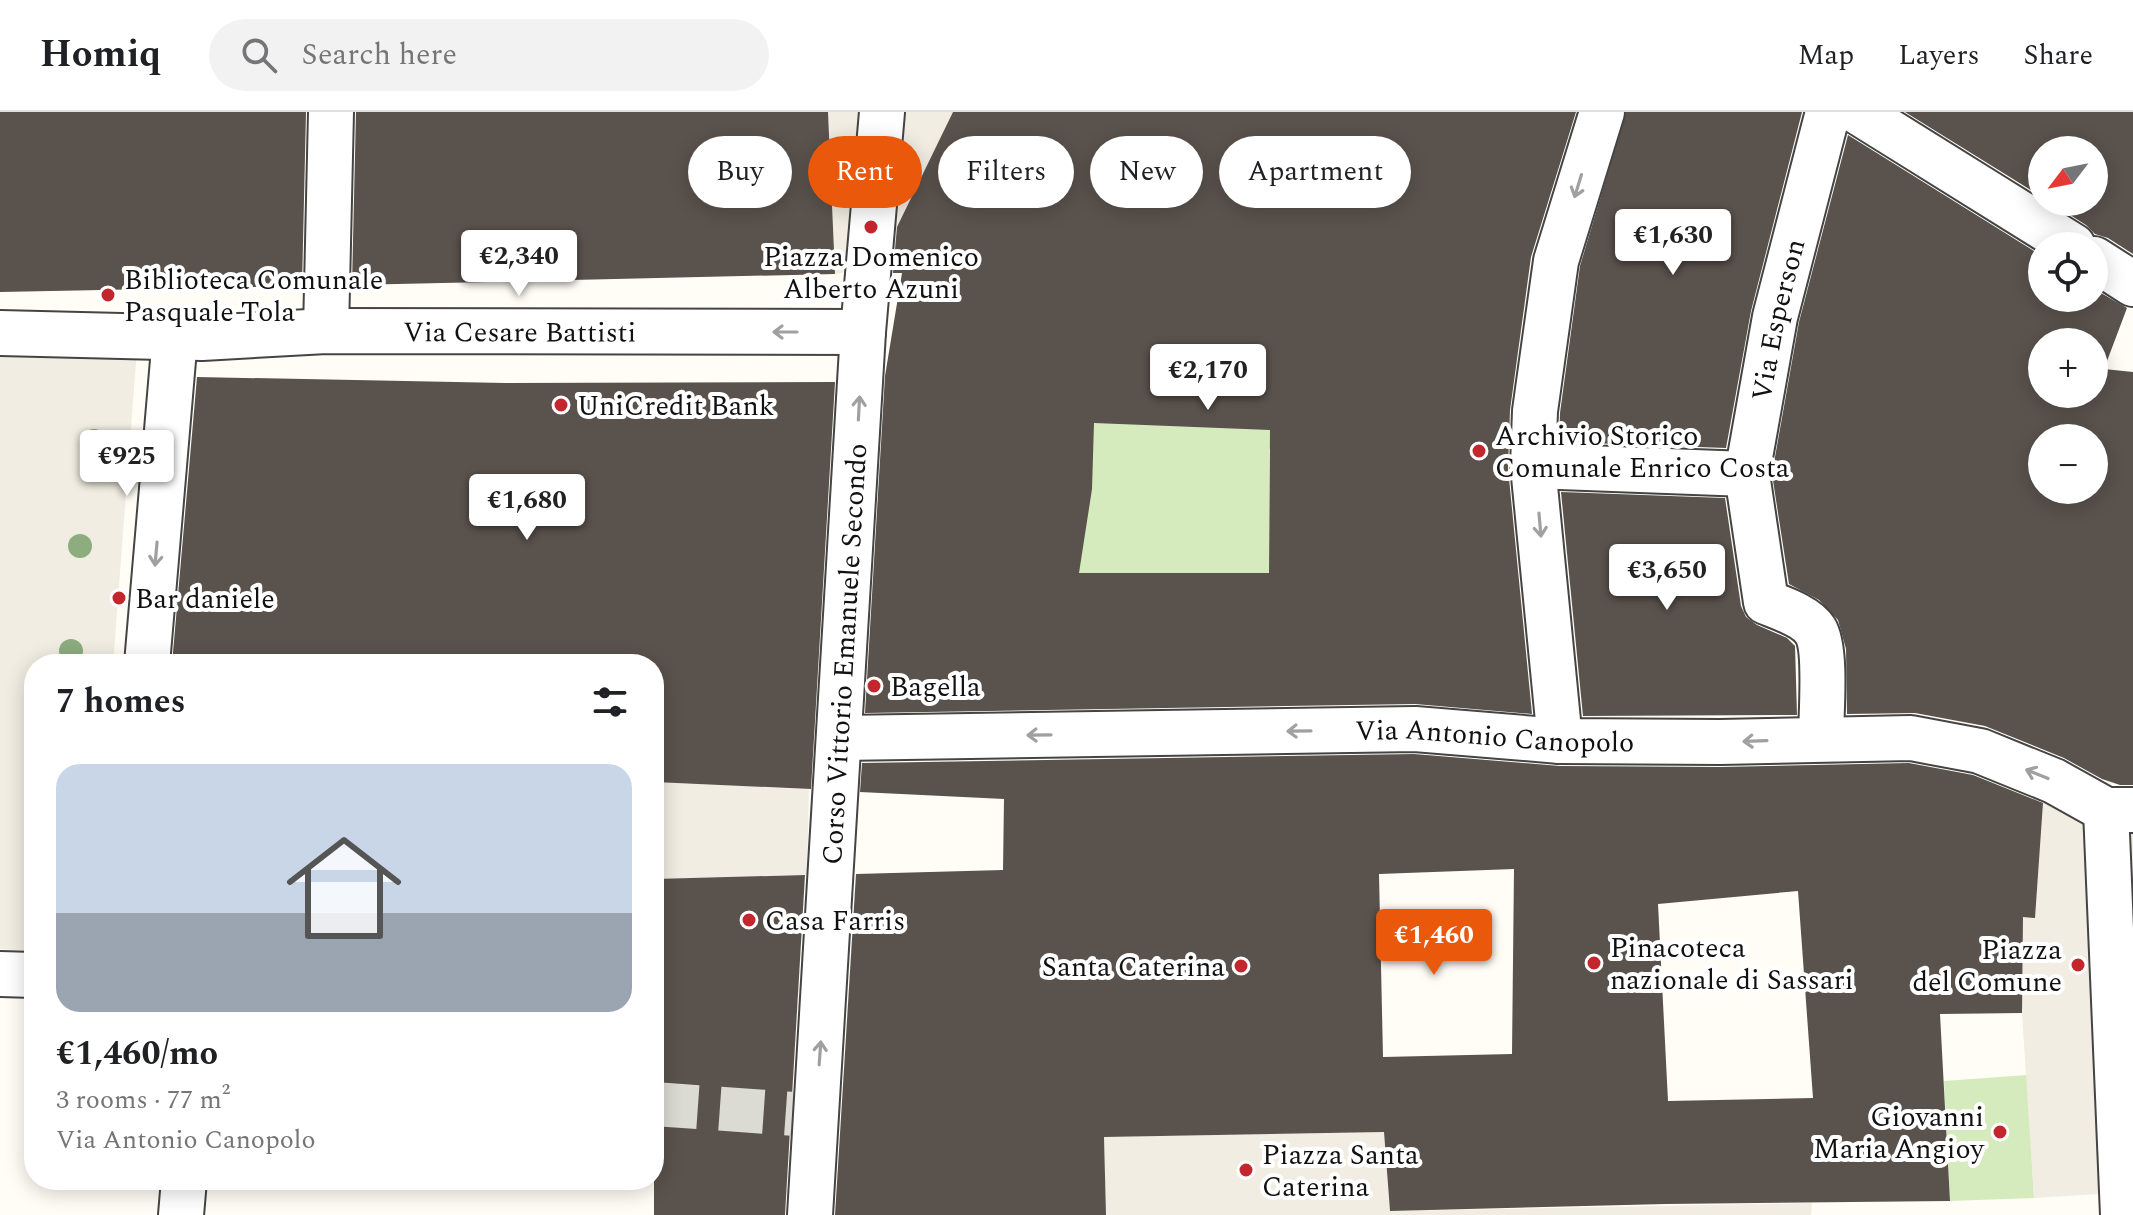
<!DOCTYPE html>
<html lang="en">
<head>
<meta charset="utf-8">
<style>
	body { margin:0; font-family:Spectral,serif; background:#f2f2f2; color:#202124; height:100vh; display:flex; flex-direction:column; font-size:30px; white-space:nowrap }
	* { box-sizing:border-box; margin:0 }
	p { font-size:26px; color:#757577 }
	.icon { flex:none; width:44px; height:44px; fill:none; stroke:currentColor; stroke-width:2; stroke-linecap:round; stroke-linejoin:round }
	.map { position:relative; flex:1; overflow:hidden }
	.details { position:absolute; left:24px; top:542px; width:640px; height:536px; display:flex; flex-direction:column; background:#fff; border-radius:32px; box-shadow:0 4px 20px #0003 }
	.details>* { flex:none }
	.banner { position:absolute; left:688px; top:24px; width:760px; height:72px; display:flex; gap:16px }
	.needle { width:52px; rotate:238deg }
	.tools { position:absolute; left:2028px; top:24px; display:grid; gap:16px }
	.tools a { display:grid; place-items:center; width:80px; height:80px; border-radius:50%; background:#fff; box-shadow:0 4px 20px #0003; font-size:40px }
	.price { position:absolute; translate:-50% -68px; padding:0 18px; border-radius:8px; background:#fff; color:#222; font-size:26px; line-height:52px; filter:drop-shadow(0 2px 4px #0008) }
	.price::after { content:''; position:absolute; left:50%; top:48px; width:24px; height:18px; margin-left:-12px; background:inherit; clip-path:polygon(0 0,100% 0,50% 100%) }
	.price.active { background:#ea580c; color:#fff }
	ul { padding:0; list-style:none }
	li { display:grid; align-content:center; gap:16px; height:424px; padding:0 32px }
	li+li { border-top:2px solid #e0e0e0 }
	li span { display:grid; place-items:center; height:248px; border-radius:24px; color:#555 }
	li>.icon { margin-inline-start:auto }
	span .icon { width:144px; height:144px; fill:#fffc; stroke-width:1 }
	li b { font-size:34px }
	h2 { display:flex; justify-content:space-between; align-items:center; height:96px; padding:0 32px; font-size:34px }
	.pill { padding:0 28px; border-radius:36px; background:#fff; box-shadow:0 4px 20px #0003; font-size:28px; line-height:72px }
	.pill.active { background:#ea580c; color:#fff }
	header { display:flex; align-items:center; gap:48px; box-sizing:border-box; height:112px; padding:0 40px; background:#fff; border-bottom:2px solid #e0e0e0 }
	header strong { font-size:38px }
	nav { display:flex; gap:44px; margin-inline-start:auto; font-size:28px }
	.search { width:560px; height:72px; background:#f2f2f2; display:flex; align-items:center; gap:20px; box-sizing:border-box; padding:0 28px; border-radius:44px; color:#757577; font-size:30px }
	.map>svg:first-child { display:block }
	.green { fill:#d5ebbd }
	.plaza { fill:#f1ede2 }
	.building { fill:#5a524d; fill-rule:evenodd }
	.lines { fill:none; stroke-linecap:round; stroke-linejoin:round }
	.street-tunnel { stroke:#dbdad3; stroke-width:44; stroke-dasharray:44 22; stroke-linecap:butt }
	.street-casing { stroke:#444; stroke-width:48 }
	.street { stroke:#fff; stroke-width:44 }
	.tree { fill:#8dad7f }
	.oneway { stroke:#a0a0a0 }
	.poi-dot { fill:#c4262e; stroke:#fff; stroke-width:3 }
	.labels { text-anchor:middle; stroke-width:8; stroke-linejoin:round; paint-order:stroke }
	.poi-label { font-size:28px; fill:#111; stroke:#fff; text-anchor:start }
	.street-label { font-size:28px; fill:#111; stroke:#fff }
</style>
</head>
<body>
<header>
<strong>Homiq</strong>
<div class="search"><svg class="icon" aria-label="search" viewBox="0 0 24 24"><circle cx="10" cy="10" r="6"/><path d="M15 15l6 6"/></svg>Search here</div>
<nav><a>Map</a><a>Layers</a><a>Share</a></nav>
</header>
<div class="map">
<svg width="2133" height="1103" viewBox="0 0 2133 1103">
	<rect width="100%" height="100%" fill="#fffdf5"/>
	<g class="green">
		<path d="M 1082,299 L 1279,318 L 1269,338 L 1269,461 L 1073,461 Z"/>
		<path d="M 2027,963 L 2034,1086 L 1950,1089 L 1944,969 Z"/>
	</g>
	<g class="plaza">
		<path d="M 828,0 L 953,0 L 916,76 L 903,153 L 835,162 Z"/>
		<path d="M 0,201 L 138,224 L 113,552 L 34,552 L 34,840 L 0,837 Z"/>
		<path d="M 654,670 L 809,677 L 807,763 L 654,767 Z"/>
		<path d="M 2044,677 L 2133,700 L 2133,1080 L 2034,1086 L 2022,901 L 2023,805 L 2035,805 Z"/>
		<path d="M 1384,1020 L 1390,1099 L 1812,1091 L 1811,1103 L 1106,1103 L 1104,1025 Z"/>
	</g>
	<g class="building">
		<path d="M 0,0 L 306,0 L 302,174 L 0,180 Z"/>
		<path d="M 356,0 L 828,0 L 835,162 L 352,173 Z"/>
		<path d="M 953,0 L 1576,0 L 1531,145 L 1510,298 L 1508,356 L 1532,602 L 1415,592 L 865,601 L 885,264 L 902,161 L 893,161 L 897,115 ZM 1094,311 L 1270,318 L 1269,461 L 1079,461 L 1092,377 Z"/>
		<path d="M 1626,0 L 1802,0 L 1751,199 L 1726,336 L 1559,330 L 1560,301 L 1580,154 Z"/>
		<path d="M 1905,0 L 2133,0 L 2133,142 L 2108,126 L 2095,122 L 2086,113 L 2050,90 L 2094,90 L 2094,38 L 2042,38 L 2042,85 Z"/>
		<path d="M 1848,23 L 2042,144 L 2042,186 L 2094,186 L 2094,177 L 2127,196 L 2104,257 L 2133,260 L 2133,673 L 2120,673 L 2102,667 L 2064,646 L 1985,614 L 1915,601 L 1847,602 L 1846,537 L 1838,508 L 1819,488 L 1789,472 L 1772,362 L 1799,210 ZM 2042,230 L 2094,230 L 2094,282 L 2042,282 ZM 2042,326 L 2094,326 L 2094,378 L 2042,378 Z"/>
		<path d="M 197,265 L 505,271 L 835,270 L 811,677 L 654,670 L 654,552 L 172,552 Z"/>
		<path d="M 1561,380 L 1725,386 L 1741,494 L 1746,505 L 1757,513 L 1787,526 L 1795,534 L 1797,603 L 1583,604 Z"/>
		<path d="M 1414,642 L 1560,654 L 1721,655 L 1909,651 L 1973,663 L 2043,691 L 2035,806 L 2023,805 L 2022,901 L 1940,902 L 1950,1089 L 1666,1092 L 1390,1099 L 1384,1020 L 1104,1025 L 1106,1103 L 835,1103 L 856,762 L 1003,758 L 1004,687 L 860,680 L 862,651 ZM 1514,757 L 1512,942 L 1383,945 L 1379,762 ZM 1798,779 L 1813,986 L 1668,989 L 1658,792 Z"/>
		<path d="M 805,763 L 785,1103 L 654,1103 L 654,767 Z"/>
	</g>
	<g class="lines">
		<path class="street-tunnel" d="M 654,992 L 795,1002"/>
		<defs>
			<g id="street">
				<path d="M 1858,0 L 2073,134"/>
				<path d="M 2094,147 L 2133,172"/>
				<path d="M 326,219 L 331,0"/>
				<path id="s1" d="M 0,221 L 202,226 L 326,219 L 863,220"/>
				<path d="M 1533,354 L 1747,362"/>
				<path d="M 147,552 L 175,225"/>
				<path id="s2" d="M 841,626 L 1415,617 L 1560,629 L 1720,630 L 1911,626 L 1980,639 L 2054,669 L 2106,698 L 2133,698"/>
				<path id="s3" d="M 1821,627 C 1821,603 1827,536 1815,518 C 1806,504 1781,496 1766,490 L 1747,362 L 1775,205 L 1828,0"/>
				<path d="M 1560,629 L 1533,354 L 1535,299 L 1556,149 L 1602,0"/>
				<path d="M 2106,698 L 2123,1103"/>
				<path d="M 0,862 L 34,863"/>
				<path d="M 181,1103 L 184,1068"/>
				<path id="s4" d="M 810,1103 L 863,220 L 882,0"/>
			</g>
		</defs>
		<use href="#street" class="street-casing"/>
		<use href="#street" class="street"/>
	</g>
	<g class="tree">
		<circle cx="94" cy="329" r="12"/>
		<circle cx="80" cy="434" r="12"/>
		<circle cx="71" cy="539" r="12"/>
	</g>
	<defs><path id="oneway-shaft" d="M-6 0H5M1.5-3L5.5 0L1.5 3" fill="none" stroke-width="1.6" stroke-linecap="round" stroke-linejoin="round" transform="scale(2)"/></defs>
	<g class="oneway">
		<use href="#oneway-shaft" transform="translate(1578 74) rotate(107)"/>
		<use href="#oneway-shaft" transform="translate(785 220) rotate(-180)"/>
		<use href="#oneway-shaft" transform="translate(859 296) rotate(-87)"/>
		<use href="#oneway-shaft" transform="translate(1540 413) rotate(85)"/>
		<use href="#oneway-shaft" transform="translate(156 442) rotate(95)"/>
		<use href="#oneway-shaft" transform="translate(1299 619) rotate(179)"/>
		<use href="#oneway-shaft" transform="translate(1039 623) rotate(179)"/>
		<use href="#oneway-shaft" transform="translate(1755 629) rotate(178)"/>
		<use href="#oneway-shaft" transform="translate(2037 662) rotate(-158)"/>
		<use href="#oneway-shaft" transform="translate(820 941) rotate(-86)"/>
	</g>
	<g class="poi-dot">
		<circle cx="871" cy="115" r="8"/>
		<circle cx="108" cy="183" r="8"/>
		<circle cx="561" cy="293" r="8"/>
		<circle cx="1479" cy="339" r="8"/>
		<circle cx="119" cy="486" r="8"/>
		<circle cx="874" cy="574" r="8"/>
		<circle cx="749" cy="808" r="8"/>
		<circle cx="1594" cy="851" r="8"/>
		<circle cx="2078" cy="853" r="8"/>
		<circle cx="1241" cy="854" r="8"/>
		<circle cx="2000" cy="1020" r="8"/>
		<circle cx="1246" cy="1058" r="8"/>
	</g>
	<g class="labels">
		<g class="poi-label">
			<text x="871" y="154" text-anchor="middle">Piazza Domenico<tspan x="871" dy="32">Alberto Azuni</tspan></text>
			<text x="124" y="177">Biblioteca Comunale<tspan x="124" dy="32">Pasquale Tola</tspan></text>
			<text x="577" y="303">UniCredit Bank</text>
			<text x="1495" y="333">Archivio Storico<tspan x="1495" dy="32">Comunale Enrico Costa</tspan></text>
			<text x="135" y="496">Bar daniele</text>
			<text x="890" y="584">Bagella</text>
			<text x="765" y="818">Casa Farris</text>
			<text x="1610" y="845">Pinacoteca<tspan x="1610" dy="32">nazionale di Sassari</tspan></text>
			<text x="2062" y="847" text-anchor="end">Piazza<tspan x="2062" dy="32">del Comune</tspan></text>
			<text x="1225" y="864" text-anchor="end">Santa Caterina</text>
			<text x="1984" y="1014" text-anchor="end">Giovanni<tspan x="1984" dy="32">Maria Angioy</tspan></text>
			<text x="1262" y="1052">Piazza Santa<tspan x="1262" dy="32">Caterina</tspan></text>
		</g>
		<g class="street-label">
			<text dy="10" stroke="none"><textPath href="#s3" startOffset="454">Via Esperson</textPath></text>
			<text dy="10" stroke="none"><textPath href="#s1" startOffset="520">Via Cesare Battisti</textPath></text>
			<text dy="10" stroke="none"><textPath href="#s4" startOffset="562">Corso Vittorio Emanuele Secondo</textPath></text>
			<text dy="10" stroke="none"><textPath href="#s2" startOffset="654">Via Antonio Canopolo</textPath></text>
		</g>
	</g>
</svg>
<div class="tools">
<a><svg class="needle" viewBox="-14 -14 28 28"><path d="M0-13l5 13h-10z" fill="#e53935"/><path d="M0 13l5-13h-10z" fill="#757577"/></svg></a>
<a><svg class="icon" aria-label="locate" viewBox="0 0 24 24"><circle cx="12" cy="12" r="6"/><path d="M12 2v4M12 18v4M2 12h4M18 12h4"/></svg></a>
<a>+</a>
<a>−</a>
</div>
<b class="price" style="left:1673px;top:165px">€1,630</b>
<b class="price" style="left:519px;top:186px">€2,340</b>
<b class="price" style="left:1208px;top:300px">€2,170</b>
<b class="price" style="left:127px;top:386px">€925</b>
<b class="price" style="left:527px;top:430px">€1,680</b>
<b class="price" style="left:1667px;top:500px">€3,650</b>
<b class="price active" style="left:1434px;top:865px">€1,460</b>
<div class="banner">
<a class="pill">Buy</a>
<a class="pill active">Rent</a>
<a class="pill">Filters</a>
<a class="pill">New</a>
<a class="pill">Apartment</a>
</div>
<section class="details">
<h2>7 homes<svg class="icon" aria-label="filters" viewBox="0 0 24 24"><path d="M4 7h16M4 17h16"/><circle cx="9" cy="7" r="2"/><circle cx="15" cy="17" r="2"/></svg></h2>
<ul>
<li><span style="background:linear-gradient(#c9d6e8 60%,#9aa5b1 0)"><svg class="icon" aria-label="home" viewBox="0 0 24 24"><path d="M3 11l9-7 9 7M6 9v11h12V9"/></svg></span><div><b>€1,460/mo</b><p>3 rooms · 77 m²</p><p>Via Antonio Canopolo</p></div></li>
</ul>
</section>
</div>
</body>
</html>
